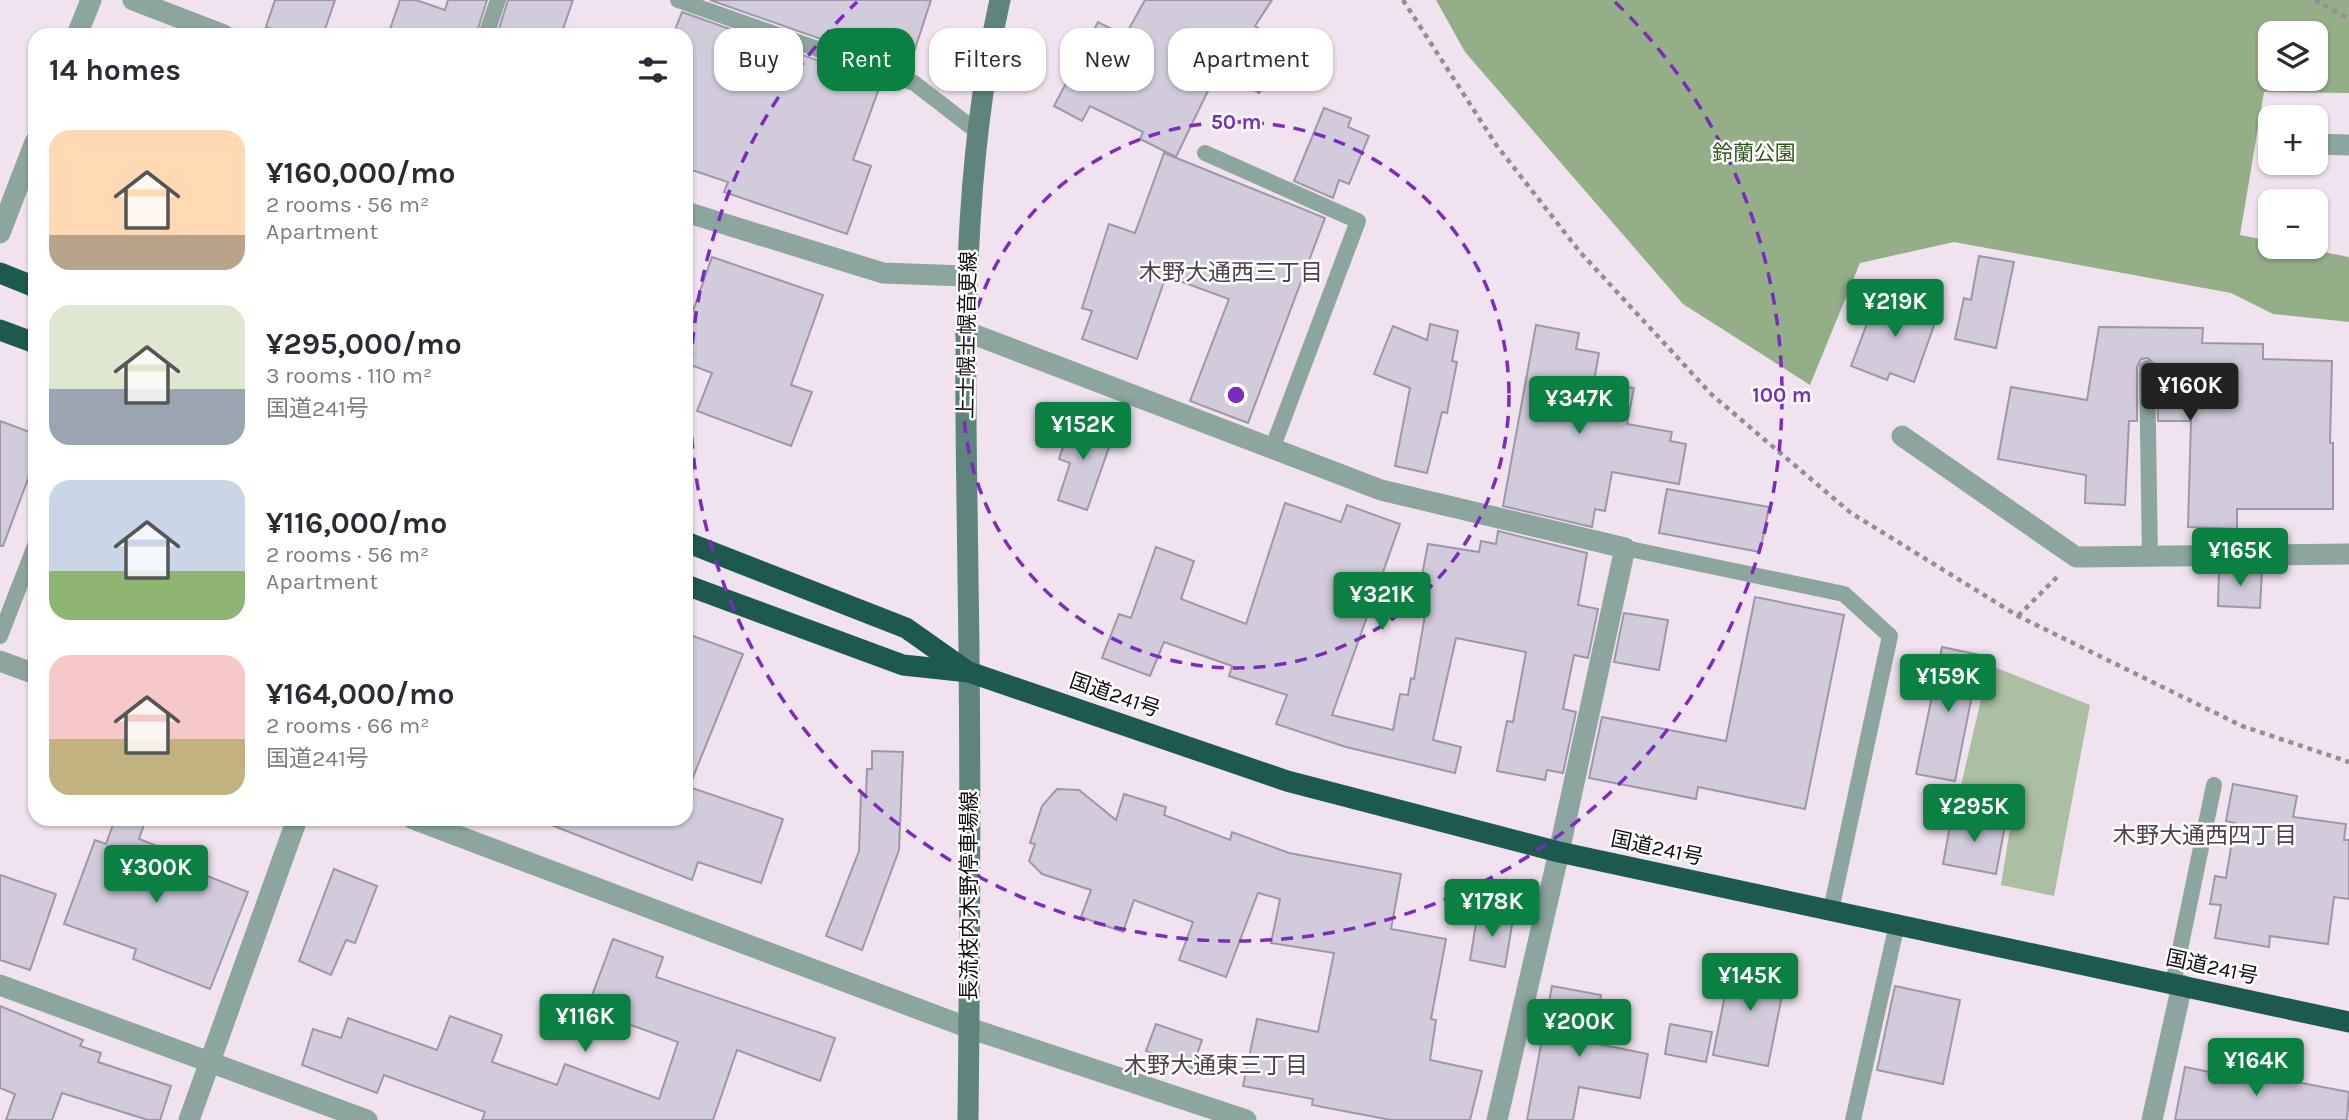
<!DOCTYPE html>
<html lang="en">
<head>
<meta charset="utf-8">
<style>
	body { margin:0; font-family:Karla,"Noto Sans JP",sans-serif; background:#f7f7f7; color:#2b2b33; height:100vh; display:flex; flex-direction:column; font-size:26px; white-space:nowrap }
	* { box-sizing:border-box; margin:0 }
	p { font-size:23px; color:#7c7c81 }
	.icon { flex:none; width:38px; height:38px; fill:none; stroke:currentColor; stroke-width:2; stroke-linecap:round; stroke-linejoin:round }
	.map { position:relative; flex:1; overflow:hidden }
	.panel { position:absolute; left:28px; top:28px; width:665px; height:798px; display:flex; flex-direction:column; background:#fff; border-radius:21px; box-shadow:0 2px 5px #0004 }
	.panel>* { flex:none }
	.top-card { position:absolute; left:714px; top:28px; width:665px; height:63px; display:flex; gap:14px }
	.controls { position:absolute; left:2258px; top:21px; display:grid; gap:14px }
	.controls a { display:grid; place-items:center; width:70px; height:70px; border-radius:14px; background:#fff; box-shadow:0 2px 5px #0004; font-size:35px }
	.price { position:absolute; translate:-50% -60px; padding:0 16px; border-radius:7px; background:#0b8043; color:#fff; font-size:23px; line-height:46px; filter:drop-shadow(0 2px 4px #0008) }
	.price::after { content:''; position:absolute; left:50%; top:42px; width:21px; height:16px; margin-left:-10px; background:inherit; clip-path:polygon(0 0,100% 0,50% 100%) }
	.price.selected { background:#222; color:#fff }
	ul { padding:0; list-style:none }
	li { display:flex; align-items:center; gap:21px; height:175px; padding:0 21px }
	li span { display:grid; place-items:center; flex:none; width:196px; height:140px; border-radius:21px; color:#555 }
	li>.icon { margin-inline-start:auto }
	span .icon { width:84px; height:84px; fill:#fffc; stroke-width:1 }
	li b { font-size:30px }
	h2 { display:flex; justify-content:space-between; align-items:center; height:84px; padding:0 21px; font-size:30px }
	.tag { padding:0 24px; border-radius:21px; background:#fff; box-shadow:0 2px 5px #0004; font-size:24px; line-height:63px }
	.tag.selected { background:#0b8043; color:#fff }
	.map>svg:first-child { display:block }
	.green { fill:#acbfa3 }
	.forest { fill:#94af88; fill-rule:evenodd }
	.building { fill:#d1cbdb; stroke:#9d97a7; stroke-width:2 }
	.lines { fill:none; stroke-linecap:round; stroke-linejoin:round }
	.path { stroke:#968c95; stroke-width:4.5; stroke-dasharray:5 5; stroke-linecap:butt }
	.lane { stroke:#8ca59f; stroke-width:16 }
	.street { stroke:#8ca59f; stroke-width:21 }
	.secondary { stroke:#5f847c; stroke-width:21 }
	.highway { stroke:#1d594f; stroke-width:21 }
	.ring { fill:none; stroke:#7b2cbf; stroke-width:3.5; stroke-dasharray:12 9 }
	.labels { text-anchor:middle; stroke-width:5; stroke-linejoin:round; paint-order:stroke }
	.park-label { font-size:21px; fill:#32561e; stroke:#fff }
	.street-label { font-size:21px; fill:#110d11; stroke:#fff }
	.neighbourhood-label { font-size:23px; fill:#4d414b; stroke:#fff }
	.centre { fill:#7b2cbf; stroke:#fff; stroke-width:3.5 }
	.ring-label { font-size:21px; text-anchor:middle; font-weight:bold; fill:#7b2cbf; stroke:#fff; stroke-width:5; stroke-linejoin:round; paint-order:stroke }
</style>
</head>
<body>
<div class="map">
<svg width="2349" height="1120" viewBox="0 0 2349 1120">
	<rect width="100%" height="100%" fill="#f1e2ef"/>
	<path class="green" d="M 1989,665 L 2090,705 L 2054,896 L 2001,885 L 2012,816 L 1956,807 Z"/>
	<path class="forest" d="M 1436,0 L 2349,0 L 2349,93 L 2264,92 L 2240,235 L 2270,241 L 2270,247 L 2297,247 L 2349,257 L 2349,322 L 2273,314 L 2231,293 L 1954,242 L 1860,263 L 1810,385 L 1683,304 L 1465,52 ZM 2270,33 L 2315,33 L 2315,79 L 2270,79 Z"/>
	<g class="building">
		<path d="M 275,0 L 335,0 L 323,35 L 289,35 L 266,27 Z"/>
		<path d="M 400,0 L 416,0 L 445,10 L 448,0 L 487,0 L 476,35 L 388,35 Z"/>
		<path d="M 508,0 L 573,0 L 561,35 L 497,35 Z"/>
		<path d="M 710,0 L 931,0 L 911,61 L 892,55 L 889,63 Z"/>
		<path d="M 1145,0 L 1272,0 L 1255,26 L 1288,46 L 1259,93 L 1219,68 L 1176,157 L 1140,139 L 1143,132 L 1090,106 L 1082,121 L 1054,106 L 1098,22 L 1125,36 Z"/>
		<path d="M 682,12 L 881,83 L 853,160 L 871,166 L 847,234 L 724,192 L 728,182 L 686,168 L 686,35 L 673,35 Z"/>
		<path d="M 1324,108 L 1351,118 L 1348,127 L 1369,136 L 1349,184 L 1339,180 L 1333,198 L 1294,181 Z"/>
		<path d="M 1164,153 L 1325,218 L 1248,423 L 1190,401 L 1229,299 L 1166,276 L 1137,359 L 1082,339 L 1092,311 L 1082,308 L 1109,224 L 1135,233 Z"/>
		<path d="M 1979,256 L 2014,262 L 1996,348 L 1955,339 L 1964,298 L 1971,300 Z"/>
		<path d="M 712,257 L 823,295 L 791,385 L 812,392 L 791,446 L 697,411 L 712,373 L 686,363 L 686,331 Z"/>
		<path d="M 1879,292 L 1938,314 L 1914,382 L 1890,373 L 1887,380 L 1851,366 Z"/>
		<path d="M 1430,324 L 1458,331 L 1452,361 L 1457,362 L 1447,413 L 1442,412 L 1427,473 L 1395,466 L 1410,388 L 1374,374 L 1393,326 L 1427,340 Z"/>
		<path d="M 1536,325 L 1579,333 L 1576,349 L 1599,353 L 1594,381 L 1634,388 L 1627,424 L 1672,432 L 1670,441 L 1686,444 L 1679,484 L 1612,472 L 1605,511 L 1595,509 L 1592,527 L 1503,506 Z"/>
		<path d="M 2099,327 L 2203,328 L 2202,343 L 2263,344 L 2263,359 L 2332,361 L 2330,443 L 2333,443 L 2333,509 L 2237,509 L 2237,529 L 2188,527 L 2191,421 L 2158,421 L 2157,367 L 2148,358 L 2141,359 L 2137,367 L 2137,421 L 2129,421 L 2125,505 L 2085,503 L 2086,475 L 1998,459 L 2011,387 L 2087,400 Z"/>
		<path d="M 1073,418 L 1114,433 L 1087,510 L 1058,500 L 1070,463 L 1059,459 Z"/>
		<path d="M 0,421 L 35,434 L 35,460 L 3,546 L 0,546 Z"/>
		<path d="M 1667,489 L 1769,507 L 1760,552 L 1659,533 Z"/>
		<path d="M 1285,503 L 1341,522 L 1347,505 L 1400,524 L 1332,715 L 1393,730 L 1400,694 L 1408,695 L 1411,678 L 1414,679 L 1428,598 L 1418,596 L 1428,544 L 1479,552 L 1481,541 L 1496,544 L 1498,531 L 1587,553 L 1578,605 L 1598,609 L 1588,658 L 1574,655 L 1563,709 L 1576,712 L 1563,773 L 1547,770 L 1545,780 L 1497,771 L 1507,721 L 1513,722 L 1526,652 L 1456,638 L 1433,740 L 1461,747 L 1455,773 L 1346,747 L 1276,724 L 1287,695 L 1229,676 L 1232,666 L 1164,642 L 1150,676 L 1102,658 L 1119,614 L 1131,618 L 1156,547 L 1194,561 L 1181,599 L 1246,624 Z"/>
		<path d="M 2219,569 L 2262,570 L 2260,608 L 2218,606 Z"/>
		<path d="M 1755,597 L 1844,615 L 1805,809 L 1698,787 L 1696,799 L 1589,778 L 1602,717 L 1726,741 Z"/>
		<path d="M 1624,613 L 1668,620 L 1659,670 L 1614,662 Z"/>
		<path d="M 693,636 L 743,654 L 689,787 L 783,819 L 761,883 L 698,862 L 692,880 L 541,821 L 686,819 L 686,656 Z"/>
		<path d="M 1942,647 L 1980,655 L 1955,781 L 1916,774 Z"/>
		<path d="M 872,751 L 903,752 L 899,850 L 862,950 L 826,936 L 859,851 L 861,795 L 866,796 L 867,769 L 872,769 Z"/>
		<path d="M 2233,784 L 2297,796 L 2293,817 L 2346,824 L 2344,840 L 2349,840 L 2349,899 L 2334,897 L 2328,944 L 2270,936 L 2269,947 L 2215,938 L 2221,905 L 2210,904 L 2215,876 L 2226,878 L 2235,823 L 2226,821 Z"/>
		<path d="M 1057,789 L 1079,790 L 1116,820 L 1124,794 L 1166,807 L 1164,815 L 1230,840 L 1232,832 L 1289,853 L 1401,874 L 1391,929 L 1446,939 L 1431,1019 L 1436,1020 L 1430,1060 L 1482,1071 L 1470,1120 L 1391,1120 L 1312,1105 L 1313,1099 L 1243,1086 L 1257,1019 L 1318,1032 L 1334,953 L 1271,943 L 1280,899 L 1258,893 L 1226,977 L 1179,960 L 1193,922 L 1134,900 L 1123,932 L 1081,917 L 1091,890 L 1042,874 L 1029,861 L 1035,844 L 1030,843 L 1042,806 Z"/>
		<path d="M 1952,815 L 2005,825 L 1996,874 L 1943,864 Z"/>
		<path d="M 115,819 L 146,819 L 139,839 L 201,863 L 197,872 L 248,892 L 210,989 L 133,959 L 136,949 L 64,924 L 95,840 L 106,844 Z"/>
		<path d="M 334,869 L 377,886 L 355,943 L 346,940 L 331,975 L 299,961 Z"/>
		<path d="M 0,875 L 56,894 L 30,970 L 0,960 Z"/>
		<path d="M 1478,912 L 1513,919 L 1505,967 L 1470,960 Z"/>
		<path d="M 613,939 L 663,957 L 656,977 L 835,1038 L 820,1081 L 737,1050 L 713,1120 L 482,1120 L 485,1112 L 384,1075 L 377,1093 L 302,1065 L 313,1029 L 341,1038 L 348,1018 L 437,1050 L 450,1016 L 502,1035 L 492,1062 L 557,1085 L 565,1064 L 659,1099 L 678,1042 L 587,1009 Z"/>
		<path d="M 1732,960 L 1787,970 L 1768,1066 L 1713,1055 Z"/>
		<path d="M 1552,986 L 1601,995 L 1593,1043 L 1648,1054 L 1640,1098 L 1579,1087 L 1573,1120 L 1527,1120 Z"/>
		<path d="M 1895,986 L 1960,1000 L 1943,1084 L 1877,1070 Z"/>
		<path d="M 0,1006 L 83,1040 L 80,1046 L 101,1053 L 98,1062 L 171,1086 L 160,1120 L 148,1120 L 62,1093 L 52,1120 L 6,1120 L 15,1094 L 0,1088 Z"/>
		<path d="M 1156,1024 L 1202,1040 L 1192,1068 L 1146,1051 Z"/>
		<path d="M 1670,1024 L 1712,1032 L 1706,1062 L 1665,1054 Z"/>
		<path d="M 2185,1067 L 2239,1078 L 2241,1067 L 2282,1074 L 2281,1079 L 2349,1092 L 2347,1120 L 2175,1120 Z"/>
	</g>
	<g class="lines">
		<g class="path">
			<path d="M 1403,0 L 1497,146 L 1580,252 L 1712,395 L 1851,513 L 2018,616 L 2242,726 L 2349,762"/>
			<path d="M 2315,0 L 2349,19"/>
			<path d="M 2018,616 L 2057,577"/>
		</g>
		<g class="lane">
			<path d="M 678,0 L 914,83 L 979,133"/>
			<path d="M 486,35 L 498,0"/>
			<path d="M 1205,153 L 1358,221 L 1272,449"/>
			<path d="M 2147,368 L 2150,556"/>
			<path d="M 1625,548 L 1844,594 L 1890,636 L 1831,910"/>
			<path d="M 0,636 L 35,546"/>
			<path d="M 2173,983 L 2214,785"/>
			<path d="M 1853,1120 L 1897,924"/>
		</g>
		<g class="street">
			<path d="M 133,0 L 224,35"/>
			<path d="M 77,35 L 91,0"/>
			<path d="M 2315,144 L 2349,145"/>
			<path d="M 686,212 L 883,273 L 965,276"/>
			<path d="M 0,233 L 35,142"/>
			<path d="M 965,331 L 1381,490 L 1625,548 L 1559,852 L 1497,1120"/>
			<path d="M 1902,436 L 2076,557 L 2349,554"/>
			<path d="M 0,661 L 35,674"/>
			<path d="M 413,819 L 969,1028 L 1246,1120"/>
			<path d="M 0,985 L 367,1120"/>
			<path d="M 189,1120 L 297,819"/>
			<path d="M 2152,1120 L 2182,985"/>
		</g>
		<path class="secondary" d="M 968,1120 C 970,940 971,759 968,578 C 966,385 957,190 1000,0"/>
		<g class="highway">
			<path d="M 0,273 L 35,287"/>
			<path d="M 0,330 L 35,343"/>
			<path d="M 686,542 L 906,628 L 967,671"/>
			<path d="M 686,585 L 903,665 L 969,672 L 1287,781 L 1559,852 L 2349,1022"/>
		</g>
	</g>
	<g class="ring">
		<circle cx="1236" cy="395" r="273"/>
		<path d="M1615 2A546 546 0 1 1 857 2"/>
	</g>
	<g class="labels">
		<g class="park-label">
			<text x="1754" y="160">鈴蘭公園</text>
		</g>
		<g class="street-label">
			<text transform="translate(967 335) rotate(-89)" y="7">上士幌士幌音更線</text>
			<text transform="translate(1115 695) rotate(19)" y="7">国道241号</text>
			<text transform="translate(1657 848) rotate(12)" y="7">国道241号</text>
			<text transform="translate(969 896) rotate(-90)" y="7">長流枝内木野停車場線</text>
			<text transform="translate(2212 967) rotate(12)" y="7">国道241号</text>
		</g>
		<g class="neighbourhood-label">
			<text x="1231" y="280">木野大通西三丁目</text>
			<text x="2205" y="843">木野大通西四丁目</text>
			<text x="1216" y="1073">木野大通東三丁目</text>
		</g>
	</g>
	<circle cx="1236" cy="395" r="10" class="centre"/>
	<g class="ring-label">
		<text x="1236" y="129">50 m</text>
		<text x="1782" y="402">100 m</text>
	</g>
</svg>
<div class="controls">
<a><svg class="icon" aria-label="layers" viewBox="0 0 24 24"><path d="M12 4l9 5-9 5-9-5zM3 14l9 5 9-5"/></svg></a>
<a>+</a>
<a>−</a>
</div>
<b class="price" style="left:1895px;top:339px">¥219K</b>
<b class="price selected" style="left:2190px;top:423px">¥160K</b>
<b class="price" style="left:1579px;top:436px">¥347K</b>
<b class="price" style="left:1083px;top:462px">¥152K</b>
<b class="price" style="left:2240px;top:588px">¥165K</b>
<b class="price" style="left:1382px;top:632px">¥321K</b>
<b class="price" style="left:1948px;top:714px">¥159K</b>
<b class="price" style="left:1974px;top:844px">¥295K</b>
<b class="price" style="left:156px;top:905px">¥300K</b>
<b class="price" style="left:1492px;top:939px">¥178K</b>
<b class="price" style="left:1750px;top:1013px">¥145K</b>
<b class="price" style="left:585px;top:1054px">¥116K</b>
<b class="price" style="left:1579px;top:1059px">¥200K</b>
<b class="price" style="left:2256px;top:1098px">¥164K</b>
<div class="top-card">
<a class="tag">Buy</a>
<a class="tag selected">Rent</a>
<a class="tag">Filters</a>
<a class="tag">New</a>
<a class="tag">Apartment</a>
</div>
<section class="panel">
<h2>14 homes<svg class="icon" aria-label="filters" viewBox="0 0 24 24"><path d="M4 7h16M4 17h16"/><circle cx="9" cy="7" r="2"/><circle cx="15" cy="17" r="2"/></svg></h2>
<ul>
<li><span style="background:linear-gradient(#ffd9b3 75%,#b9a48a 0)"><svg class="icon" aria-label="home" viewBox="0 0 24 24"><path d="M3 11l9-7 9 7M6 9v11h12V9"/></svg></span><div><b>¥160,000/mo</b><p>2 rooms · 56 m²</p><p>Apartment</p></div></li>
<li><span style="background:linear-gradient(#dfe7d0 60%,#9aa5b1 0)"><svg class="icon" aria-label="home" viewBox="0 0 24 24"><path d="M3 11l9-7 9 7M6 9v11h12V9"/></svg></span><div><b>¥295,000/mo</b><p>3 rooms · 110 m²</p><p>国道241号</p></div></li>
<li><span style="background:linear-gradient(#c9d6e8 65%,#8fb573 0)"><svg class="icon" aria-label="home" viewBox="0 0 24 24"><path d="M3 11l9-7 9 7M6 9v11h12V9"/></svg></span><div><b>¥116,000/mo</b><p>2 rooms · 56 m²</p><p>Apartment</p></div></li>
<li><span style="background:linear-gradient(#f6c9c9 60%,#c2b280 0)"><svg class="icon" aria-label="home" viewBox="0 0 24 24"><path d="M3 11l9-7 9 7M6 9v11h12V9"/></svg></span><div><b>¥164,000/mo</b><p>2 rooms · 66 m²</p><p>国道241号</p></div></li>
</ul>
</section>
</div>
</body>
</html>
